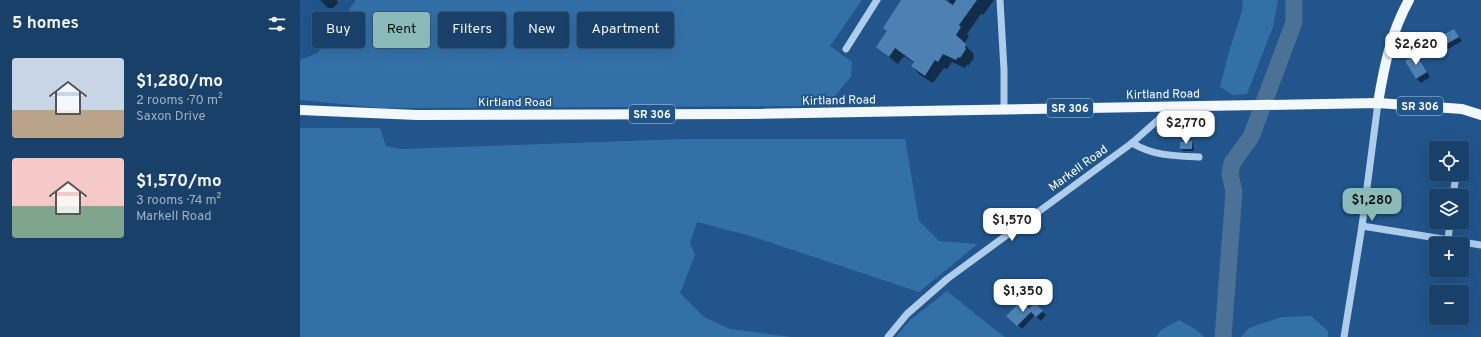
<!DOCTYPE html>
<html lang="en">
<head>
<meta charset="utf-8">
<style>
	body { margin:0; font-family:Overpass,sans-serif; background:#264b71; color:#f1f3f6; height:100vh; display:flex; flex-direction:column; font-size:15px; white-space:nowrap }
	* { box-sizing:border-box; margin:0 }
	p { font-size:13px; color:#9fafc0 }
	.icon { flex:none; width:22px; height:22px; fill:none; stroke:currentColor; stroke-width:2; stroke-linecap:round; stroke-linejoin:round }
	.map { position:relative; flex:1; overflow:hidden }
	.details { display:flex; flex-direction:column; background:#194068; width:300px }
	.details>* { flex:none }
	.banner { position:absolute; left:12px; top:12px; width:380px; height:36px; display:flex; gap:8px }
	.buttons { position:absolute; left:1129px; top:141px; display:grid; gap:8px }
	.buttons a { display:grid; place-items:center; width:40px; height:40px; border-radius:4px; background:#194068; box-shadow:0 4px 16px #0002,0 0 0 1px #37597c; font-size:20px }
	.price { position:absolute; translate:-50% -34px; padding:0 9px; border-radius:8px; background:#fff; color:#222; font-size:13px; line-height:26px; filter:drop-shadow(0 1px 2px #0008) }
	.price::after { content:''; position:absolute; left:50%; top:24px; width:12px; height:9px; margin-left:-6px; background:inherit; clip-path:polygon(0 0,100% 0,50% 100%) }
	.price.current { background:#8bbbb9; color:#111 }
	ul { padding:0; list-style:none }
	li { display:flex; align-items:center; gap:12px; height:100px; padding:0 12px }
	li span { display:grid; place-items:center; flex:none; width:112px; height:80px; border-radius:4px; color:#555 }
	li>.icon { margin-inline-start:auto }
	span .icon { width:48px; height:48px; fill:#fffc; stroke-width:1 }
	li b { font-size:17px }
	h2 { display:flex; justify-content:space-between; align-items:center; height:48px; padding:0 12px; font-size:17px }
	.chip { padding:0 14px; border-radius:4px; background:#194068; box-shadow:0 4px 16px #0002,0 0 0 1px #37597c; font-size:14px; line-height:36px }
	.chip.current { background:#8bbbb9; color:#111 }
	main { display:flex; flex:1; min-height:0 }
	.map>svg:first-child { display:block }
	.green { fill:#3470a8 }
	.shadow { fill:#0007 }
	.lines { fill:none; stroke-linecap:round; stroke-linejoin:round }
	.river { stroke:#4c7197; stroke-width:17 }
	.building { fill:#4d81b4 }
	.minor { stroke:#adcdeb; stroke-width:7 }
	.major { stroke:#f2f8fe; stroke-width:10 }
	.labels { text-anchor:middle; stroke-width:4; stroke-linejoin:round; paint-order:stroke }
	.shield { fill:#21558b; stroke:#bcccdc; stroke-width:1 }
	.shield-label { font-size:11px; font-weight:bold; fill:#fff }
	.street-label { font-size:12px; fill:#fff; stroke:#21558b }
</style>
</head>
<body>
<main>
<section class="details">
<h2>5 homes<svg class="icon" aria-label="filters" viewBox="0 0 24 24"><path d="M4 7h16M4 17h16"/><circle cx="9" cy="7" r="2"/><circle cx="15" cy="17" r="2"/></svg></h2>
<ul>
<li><span style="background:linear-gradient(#c9d6e8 65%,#b9a48a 0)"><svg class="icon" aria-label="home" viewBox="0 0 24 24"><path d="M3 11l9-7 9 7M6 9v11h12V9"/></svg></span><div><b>$1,280/mo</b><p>2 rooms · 70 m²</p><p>Saxon Drive</p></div></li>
<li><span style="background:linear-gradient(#f6c9c9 60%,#7fa58c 0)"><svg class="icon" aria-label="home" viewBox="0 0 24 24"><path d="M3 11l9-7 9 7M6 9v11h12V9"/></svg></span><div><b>$1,570/mo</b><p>3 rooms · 74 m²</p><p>Markell Road</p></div></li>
</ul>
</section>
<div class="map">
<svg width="1181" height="337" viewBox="0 0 1181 337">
	<rect width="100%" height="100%" fill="#21558b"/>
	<g class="green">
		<path d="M 56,0 L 562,0 L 530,46 L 552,62 L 551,77 L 526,106 L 80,108 L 0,100 L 0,60 L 17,53 Z"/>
		<path d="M 943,0 L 978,0 L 973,27 L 947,94 L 933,95 L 920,87 L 929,52 L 942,11 Z"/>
		<path d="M 0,128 L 80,128 L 86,146 L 100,149 L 385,139 L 605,139 L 619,221 L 639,241 L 678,244 L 619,292 L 451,236 L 397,222 L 390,243 L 395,255 L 380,293 L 404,317 L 430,329 L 491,337 L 0,337 Z"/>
		<path d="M 647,291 L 703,336 L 705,337 L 596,337 L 610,320 Z"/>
		<path d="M 1011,316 L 1028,331 L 1028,337 L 941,337 L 949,328 L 982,317 Z"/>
		<path d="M 879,320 L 895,329 L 904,337 L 856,337 L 861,330 Z"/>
	</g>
	<g class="shadow">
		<path d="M 20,0 L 37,0 L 38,3 L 33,8 L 28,8 Z"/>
		<path d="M 602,0 L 643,0 L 647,3 L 649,0 L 694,0 L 683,15 L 681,14 L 667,34 L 669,36 L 664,44 L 674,54 L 673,56 L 674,58 L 668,66 L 667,64 L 665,68 L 652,62 L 647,69 L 644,68 L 633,83 L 620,75 L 612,66 L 614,63 L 604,56 L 598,64 L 586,55 L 577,47 L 588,31 Z"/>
		<path d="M 1154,30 L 1162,41 L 1148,49 L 1144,45 Z"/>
		<path d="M 1115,56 L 1120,60 L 1130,77 L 1121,83 L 1116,78 Z"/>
		<path d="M 892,142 L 893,144 L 894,151 L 883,151 L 881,149 L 881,143 Z"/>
		<path d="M 735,304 L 746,315 L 741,321 L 735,315 L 722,329 L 708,316 L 729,310 Z"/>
	</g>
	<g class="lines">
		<path class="river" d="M 923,337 L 934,192 L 930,174 L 932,163 L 951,137 L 994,22 L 994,0"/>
	</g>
	<g class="building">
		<path d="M 601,0 L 645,0 L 653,5 L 656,0 L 677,0 L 659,25 L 661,27 L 656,35 L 666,44 L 665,48 L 666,49 L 660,58 L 658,57 L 656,60 L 643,54 L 638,62 L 635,60 L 625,76 L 611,66 L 614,62 L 595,48 L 589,57 L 576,47 L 587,31 L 583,28 Z"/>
		<path d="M 1154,29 L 1159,37 L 1143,46 L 1138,38 Z"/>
		<path d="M 1116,54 L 1127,72 L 1116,79 L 1105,61 Z"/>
		<path d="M 892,141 L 892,149 L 880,149 L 880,142 Z"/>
		<path d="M 721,301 L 729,309 L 735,303 L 743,311 L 736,317 L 731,312 L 717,326 L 706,316 Z"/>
	</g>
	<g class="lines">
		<g class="minor">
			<path d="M 700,0 L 704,70 L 704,109"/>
			<path d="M 546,49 L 577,0"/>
			<path d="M 832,143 C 854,156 874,156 899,157"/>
			<path d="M 1153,196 L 1156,175"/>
			<path d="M 1062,226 L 1181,245"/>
			<path d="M 1148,240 L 1150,222"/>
			<path d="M 588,337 L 607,314 L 647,279 L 832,143 L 859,119 L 869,107"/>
			<path d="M 1044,337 L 1062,226 L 1078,103"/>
		</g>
		<g class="major">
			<path d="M 1078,103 C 1084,67 1091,32 1109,0"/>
			<path d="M 0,110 L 117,115 L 445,114 L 1078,103 L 1162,109 L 1181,115"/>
		</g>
	</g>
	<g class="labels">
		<g class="shield">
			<rect x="1097" y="97" width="46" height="18" rx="3"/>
			<rect x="747" y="99" width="46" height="18" rx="3"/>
			<rect x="329" y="105" width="46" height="18" rx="3"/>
		</g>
		<g class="shield-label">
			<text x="1120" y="110">SR 306</text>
			<text x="770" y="112">SR 306</text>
			<text x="352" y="118">SR 306</text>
		</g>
		<g class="street-label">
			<text transform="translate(863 94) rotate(-1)" y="4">Kirtland Road</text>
			<text transform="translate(539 100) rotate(-1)" y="4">Kirtland Road</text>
			<text x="215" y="106">Kirtland Road</text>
			<text transform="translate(778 168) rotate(-36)" y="4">Markell Road</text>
		</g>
	</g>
</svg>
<div class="buttons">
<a><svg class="icon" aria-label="locate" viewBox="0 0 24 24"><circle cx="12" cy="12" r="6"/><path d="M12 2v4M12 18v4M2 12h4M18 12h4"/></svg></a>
<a><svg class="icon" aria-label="layers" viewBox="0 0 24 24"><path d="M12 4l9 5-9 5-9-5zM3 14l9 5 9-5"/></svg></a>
<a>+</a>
<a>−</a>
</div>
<b class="price" style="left:1116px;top:66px">$2,620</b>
<b class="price" style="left:886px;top:145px">$2,770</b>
<b class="price current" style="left:1072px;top:222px">$1,280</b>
<b class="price" style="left:712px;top:242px">$1,570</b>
<b class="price" style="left:723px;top:313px">$1,350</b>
<div class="banner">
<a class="chip">Buy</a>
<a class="chip current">Rent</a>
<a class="chip">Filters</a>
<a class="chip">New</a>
<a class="chip">Apartment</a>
</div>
</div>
</main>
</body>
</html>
